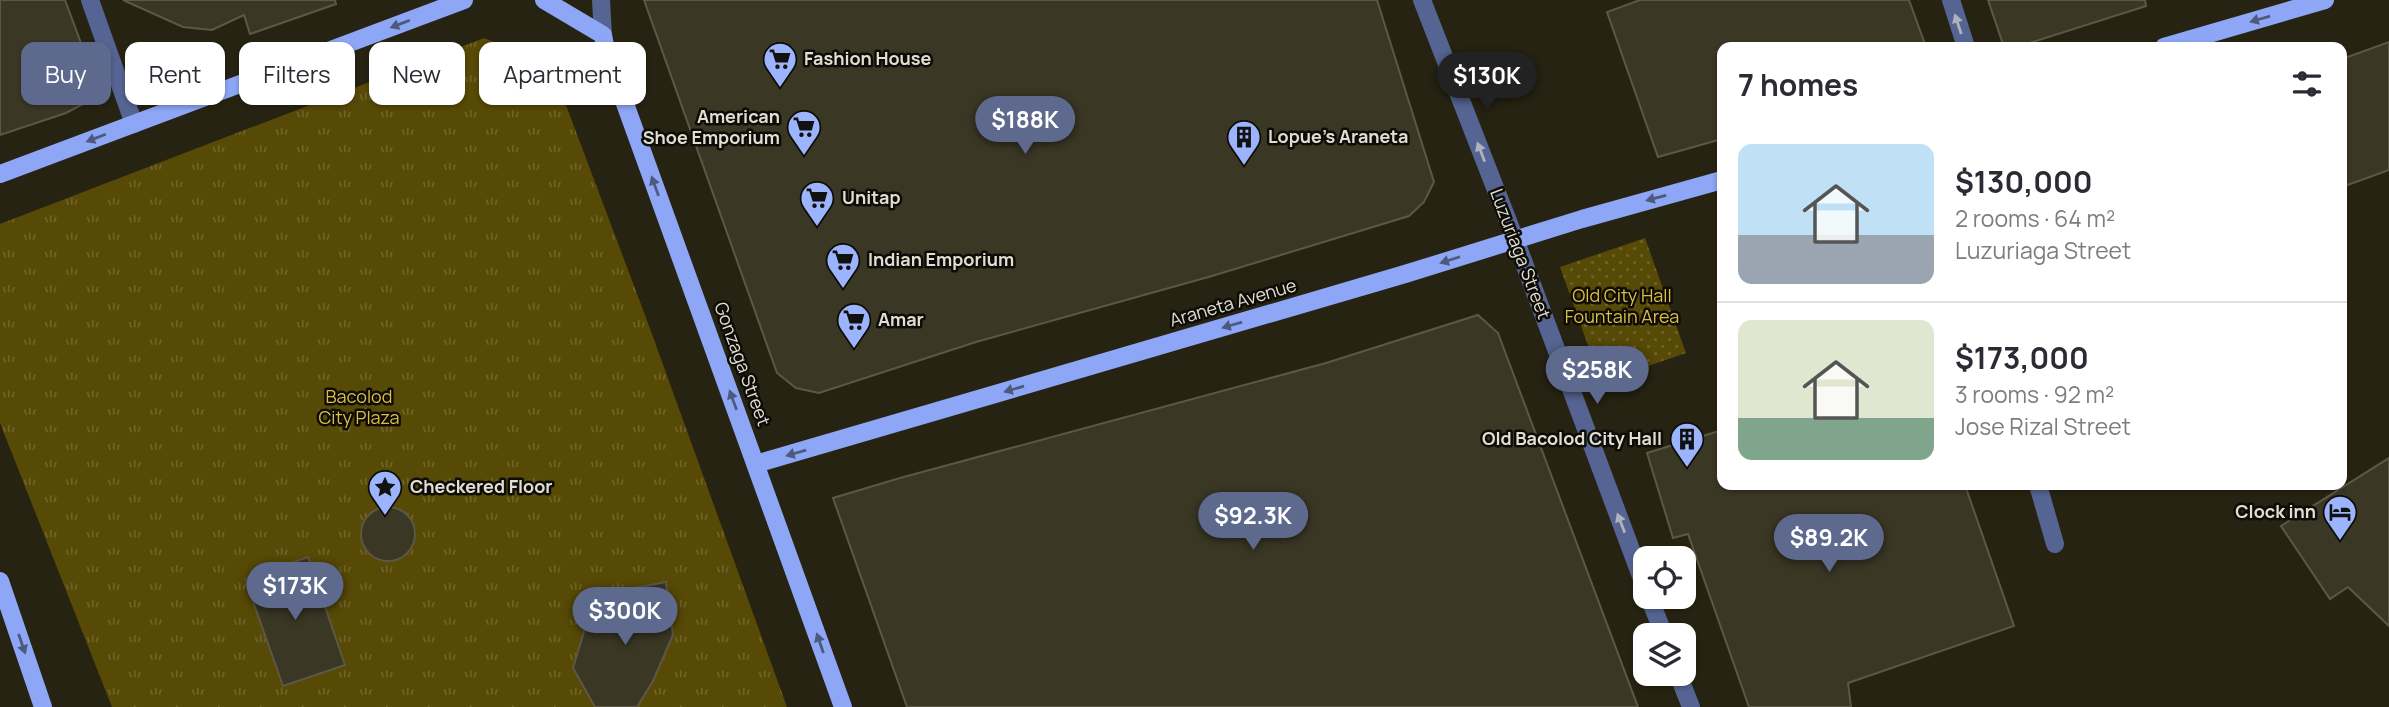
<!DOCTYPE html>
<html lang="en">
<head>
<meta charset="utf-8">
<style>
	body { margin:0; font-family:Manrope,sans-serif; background:#f2f2f3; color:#2b2b33; height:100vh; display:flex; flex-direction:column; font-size:26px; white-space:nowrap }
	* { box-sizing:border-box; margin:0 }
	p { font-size:23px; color:#7c7c81 }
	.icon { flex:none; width:38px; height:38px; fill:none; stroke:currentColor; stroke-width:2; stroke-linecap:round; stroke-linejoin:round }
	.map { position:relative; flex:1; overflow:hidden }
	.drawer { position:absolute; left:1717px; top:42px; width:630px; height:448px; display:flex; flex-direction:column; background:#fff; border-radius:14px; box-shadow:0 2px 5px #0004 }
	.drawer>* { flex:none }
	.top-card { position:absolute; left:21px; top:42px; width:665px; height:63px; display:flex; gap:14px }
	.buttons { position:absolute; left:1633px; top:546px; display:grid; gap:14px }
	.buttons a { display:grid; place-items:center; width:63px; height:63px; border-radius:14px; background:#fff; box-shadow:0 2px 5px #0004; font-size:35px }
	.price { position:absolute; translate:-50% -60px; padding:0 16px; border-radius:24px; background:#5e698e; color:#fff; font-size:23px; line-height:46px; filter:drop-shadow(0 2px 4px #0008) }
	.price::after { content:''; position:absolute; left:50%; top:42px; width:21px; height:16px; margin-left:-10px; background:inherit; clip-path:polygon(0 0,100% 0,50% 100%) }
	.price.on { background:#222; color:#fff }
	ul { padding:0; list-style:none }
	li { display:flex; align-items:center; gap:21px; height:175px; padding:0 21px }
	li+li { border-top:2px solid #e1e1e2 }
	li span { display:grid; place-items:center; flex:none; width:196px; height:140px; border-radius:14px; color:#555 }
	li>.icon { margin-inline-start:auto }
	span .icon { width:84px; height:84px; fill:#fffc; stroke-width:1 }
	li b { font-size:30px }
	h2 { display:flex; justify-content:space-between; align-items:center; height:84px; padding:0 21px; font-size:30px }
	.pill { padding:0 24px; border-radius:14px; background:#fff; box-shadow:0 2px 5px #0004; font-size:24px; line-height:63px }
	.pill.on { background:#5e698e; color:#fff }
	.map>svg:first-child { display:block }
	.park { fill:url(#park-tufts) }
	.garden { fill:url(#garden-dots) }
	.building { fill:#3b3725; stroke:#5d5846; stroke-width:2 }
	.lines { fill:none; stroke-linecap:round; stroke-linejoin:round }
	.minor { stroke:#556493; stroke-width:18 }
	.major { stroke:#8da6f5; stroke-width:18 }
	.oneway { fill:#4e597e }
	.oneway2 { fill:#b0b3bd }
	.labels { text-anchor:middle; stroke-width:5; stroke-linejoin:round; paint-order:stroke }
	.poi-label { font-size:18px; font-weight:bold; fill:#e1ded3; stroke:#0e0c06; text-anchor:start }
	.street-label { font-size:18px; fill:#e1ded3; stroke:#0e0c06 }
	.park-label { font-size:18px; fill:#ddbf42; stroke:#0e0c06 }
</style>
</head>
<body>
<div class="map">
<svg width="2389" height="707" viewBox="0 0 2389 707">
	<defs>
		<pattern id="park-tufts" width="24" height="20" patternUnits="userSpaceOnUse" patternTransform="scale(1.75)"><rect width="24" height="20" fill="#574906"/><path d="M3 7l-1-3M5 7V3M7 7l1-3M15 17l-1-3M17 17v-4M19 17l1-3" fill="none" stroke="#6f6329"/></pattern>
		<pattern id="garden-dots" width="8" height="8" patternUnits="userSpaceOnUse" patternTransform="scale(1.75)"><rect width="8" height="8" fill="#574906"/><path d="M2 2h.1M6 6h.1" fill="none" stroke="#6f6329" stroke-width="1.8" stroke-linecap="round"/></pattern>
	</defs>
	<rect width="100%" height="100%" fill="#272312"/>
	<path class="park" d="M 484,38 L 544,64 L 555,76 L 645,315 L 787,707 L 112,707 L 0,423 L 0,224 Z"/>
	<path class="garden" d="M 1645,238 L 1686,353 L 1601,382 L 1560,267 Z"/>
	<g class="building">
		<path d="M 0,0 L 65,0 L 91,70 L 94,89 L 83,104 L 66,113 L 0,135 Z"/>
		<path d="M 123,0 L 335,0 L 336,4 L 250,34 L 244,15 L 212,30 L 183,27 Z"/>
		<path d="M 644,0 L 1377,0 L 1434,182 L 1424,202 L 1409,216 L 1212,276 L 976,342 L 819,393 L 796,388 L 777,373 Z"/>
		<path d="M 1640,0 L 1909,0 L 1926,47 L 1722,47 L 1722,139 L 1658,157 L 1607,12 Z"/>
		<path d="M 1988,0 L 2145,0 L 2146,6 L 2017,47 L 2004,47 Z"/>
		<path d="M 2389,42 L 2389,170 L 2342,187 L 2342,59 Z"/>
		<path d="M 1478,315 L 1498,333 L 1638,707 L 907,707 L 833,498 L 900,478 L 1326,363 Z"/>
		<path d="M 1722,430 L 1722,485 L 1965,485 L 2014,626 L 1848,683 L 1851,707 L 1749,707 L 1688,534 L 1673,538 L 1647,453 Z"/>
		<path d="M 2389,458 L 2389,626 L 2348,587 L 2330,599 L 2281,526 Z"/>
		<circle cx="388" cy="534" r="27"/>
		<path d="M 308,557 L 345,665 L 283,686 L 245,579 Z"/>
		<path d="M 666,582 L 673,635 L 653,681 L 637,707 L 595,707 L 573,668 L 586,625 L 619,591 Z"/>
	</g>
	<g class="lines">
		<g class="minor">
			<path d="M 90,0 L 134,124"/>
			<path d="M 601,0 L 603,35"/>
			<path d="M 1422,0 L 1515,239 L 1645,587"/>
			<path d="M 1951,0 L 1966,47"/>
			<path d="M 2038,485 L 2055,544"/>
			<path d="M 1649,597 L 1664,635"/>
			<path d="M 1678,674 L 1691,707"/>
		</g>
		<g class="major">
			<path d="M 544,0 L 603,35 L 606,51 L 843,707"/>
			<path d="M 2164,47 L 2325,0"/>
			<path d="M 0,174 L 464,0"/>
			<path d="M 756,464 L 1405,274 L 1582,219 L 1722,180"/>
			<path d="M 0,581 L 43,707"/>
		</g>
	</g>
	<defs><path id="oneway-solid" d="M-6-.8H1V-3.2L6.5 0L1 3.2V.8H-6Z" transform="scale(1.75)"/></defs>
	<g class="oneway">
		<use href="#oneway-solid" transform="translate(2260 19) rotate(164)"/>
		<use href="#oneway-solid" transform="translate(400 24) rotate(159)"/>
		<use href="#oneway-solid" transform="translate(96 138) rotate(159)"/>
		<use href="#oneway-solid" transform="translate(655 186) rotate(-110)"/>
		<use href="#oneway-solid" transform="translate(1656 198) rotate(165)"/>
		<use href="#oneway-solid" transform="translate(1450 260) rotate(162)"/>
		<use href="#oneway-solid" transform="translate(1232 325) rotate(164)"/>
		<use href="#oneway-solid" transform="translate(1014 389) rotate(164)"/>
		<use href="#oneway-solid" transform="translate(733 400) rotate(-110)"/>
		<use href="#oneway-solid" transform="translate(796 453) rotate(164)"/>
		<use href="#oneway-solid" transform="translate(820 643) rotate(-109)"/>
		<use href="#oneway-solid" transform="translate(22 644) rotate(71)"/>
	</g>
	<g class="oneway2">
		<use href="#oneway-solid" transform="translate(1958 24) rotate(-108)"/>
		<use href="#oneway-solid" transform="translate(1481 152) rotate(-111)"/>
		<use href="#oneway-solid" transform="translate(1621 523) rotate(-111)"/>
	</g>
	<defs>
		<symbol id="supermarket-pin" viewBox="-11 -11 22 30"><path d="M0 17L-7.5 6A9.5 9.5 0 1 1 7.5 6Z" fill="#9cb4fd" stroke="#0e0c06"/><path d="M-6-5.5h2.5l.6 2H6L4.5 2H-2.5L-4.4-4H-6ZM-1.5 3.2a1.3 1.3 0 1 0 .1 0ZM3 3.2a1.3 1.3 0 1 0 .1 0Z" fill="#111"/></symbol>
		<symbol id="building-pin" viewBox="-11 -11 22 30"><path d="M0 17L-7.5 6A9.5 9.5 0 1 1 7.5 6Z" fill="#9cb4fd" stroke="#0e0c06"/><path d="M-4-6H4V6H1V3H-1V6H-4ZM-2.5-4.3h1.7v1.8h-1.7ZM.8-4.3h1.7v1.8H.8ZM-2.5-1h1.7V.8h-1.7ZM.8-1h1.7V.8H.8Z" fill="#111"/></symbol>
		<symbol id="sight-pin" viewBox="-11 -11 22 30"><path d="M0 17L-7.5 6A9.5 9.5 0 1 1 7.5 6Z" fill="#9cb4fd" stroke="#0e0c06"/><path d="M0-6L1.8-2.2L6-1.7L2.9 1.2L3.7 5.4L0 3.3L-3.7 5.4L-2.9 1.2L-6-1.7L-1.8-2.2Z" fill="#111"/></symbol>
		<symbol id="hotel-pin" viewBox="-11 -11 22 30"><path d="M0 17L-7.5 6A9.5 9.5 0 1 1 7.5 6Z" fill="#9cb4fd" stroke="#0e0c06"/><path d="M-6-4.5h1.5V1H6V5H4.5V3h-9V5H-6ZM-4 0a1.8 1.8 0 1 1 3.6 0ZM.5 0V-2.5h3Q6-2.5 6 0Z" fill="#111"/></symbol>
	</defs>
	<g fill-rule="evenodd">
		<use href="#supermarket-pin" x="761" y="40" width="38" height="52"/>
		<use href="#supermarket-pin" x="785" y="108" width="38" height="52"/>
		<use href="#building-pin" x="1225" y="118" width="38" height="52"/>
		<use href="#supermarket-pin" x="798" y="179" width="38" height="52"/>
		<use href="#supermarket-pin" x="824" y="241" width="38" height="52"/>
		<use href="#supermarket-pin" x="835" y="301" width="38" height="52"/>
		<use href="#building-pin" x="1668" y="420" width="38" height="52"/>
		<use href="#sight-pin" x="366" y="468" width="38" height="52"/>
		<use href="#hotel-pin" x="2321" y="493" width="38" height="52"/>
	</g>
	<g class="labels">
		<g class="poi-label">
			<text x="804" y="65">Fashion House</text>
			<text x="780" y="123" text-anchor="end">American<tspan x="780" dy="21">Shoe Emporium</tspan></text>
			<text x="1268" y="143">Lopue's Araneta</text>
			<text x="842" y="204">Unitap</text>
			<text x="868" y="266">Indian Emporium</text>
			<text x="878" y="326">Amar</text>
			<text x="1662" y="445" text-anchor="end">Old Bacolod City Hall</text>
			<text x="410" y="493">Checkered Floor</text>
			<text x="2316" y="518" text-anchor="end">Clock inn</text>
		</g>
		<g class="street-label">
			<text transform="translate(1520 254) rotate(69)" y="6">Luzuriaga Street</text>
			<text transform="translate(1233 303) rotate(-16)" y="6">Araneta Avenue</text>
			<text transform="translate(742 364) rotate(70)" y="6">Gonzaga Street</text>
		</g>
		<g class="park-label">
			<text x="1622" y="302">Old City Hall<tspan x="1622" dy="21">Fountain Area</tspan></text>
			<text x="359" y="403">Bacolod<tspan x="359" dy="21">City Plaza</tspan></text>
		</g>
	</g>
</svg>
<div class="buttons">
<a><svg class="icon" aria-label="locate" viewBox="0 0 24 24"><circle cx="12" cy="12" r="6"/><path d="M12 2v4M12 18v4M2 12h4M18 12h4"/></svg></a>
<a><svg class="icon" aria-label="layers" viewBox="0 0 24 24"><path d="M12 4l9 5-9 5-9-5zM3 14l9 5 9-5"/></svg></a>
</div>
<b class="price on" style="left:1487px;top:112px">$130K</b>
<b class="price" style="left:1025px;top:156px">$188K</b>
<b class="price" style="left:1597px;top:406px">$258K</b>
<b class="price" style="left:1253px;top:552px">$92.3K</b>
<b class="price" style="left:1829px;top:574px">$89.2K</b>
<b class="price" style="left:295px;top:622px">$173K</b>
<b class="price" style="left:625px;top:647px">$300K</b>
<div class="top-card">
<a class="pill on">Buy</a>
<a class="pill">Rent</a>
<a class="pill">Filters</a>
<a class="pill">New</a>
<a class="pill">Apartment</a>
</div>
<section class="drawer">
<h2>7 homes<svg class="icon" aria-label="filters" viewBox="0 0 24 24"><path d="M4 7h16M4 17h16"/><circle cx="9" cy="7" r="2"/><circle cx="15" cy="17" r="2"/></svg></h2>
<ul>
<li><span style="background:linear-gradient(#bfe0f5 65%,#9aa5b1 0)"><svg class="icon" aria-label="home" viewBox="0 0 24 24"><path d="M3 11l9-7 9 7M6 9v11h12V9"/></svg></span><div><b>$130,000</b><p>2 rooms · 64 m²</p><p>Luzuriaga Street</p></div></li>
<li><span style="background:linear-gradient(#dfe7d0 70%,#7fa58c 0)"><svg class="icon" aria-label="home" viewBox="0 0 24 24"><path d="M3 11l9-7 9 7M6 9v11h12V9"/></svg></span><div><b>$173,000</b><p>3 rooms · 92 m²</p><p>Jose Rizal Street</p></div></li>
</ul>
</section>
</div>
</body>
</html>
